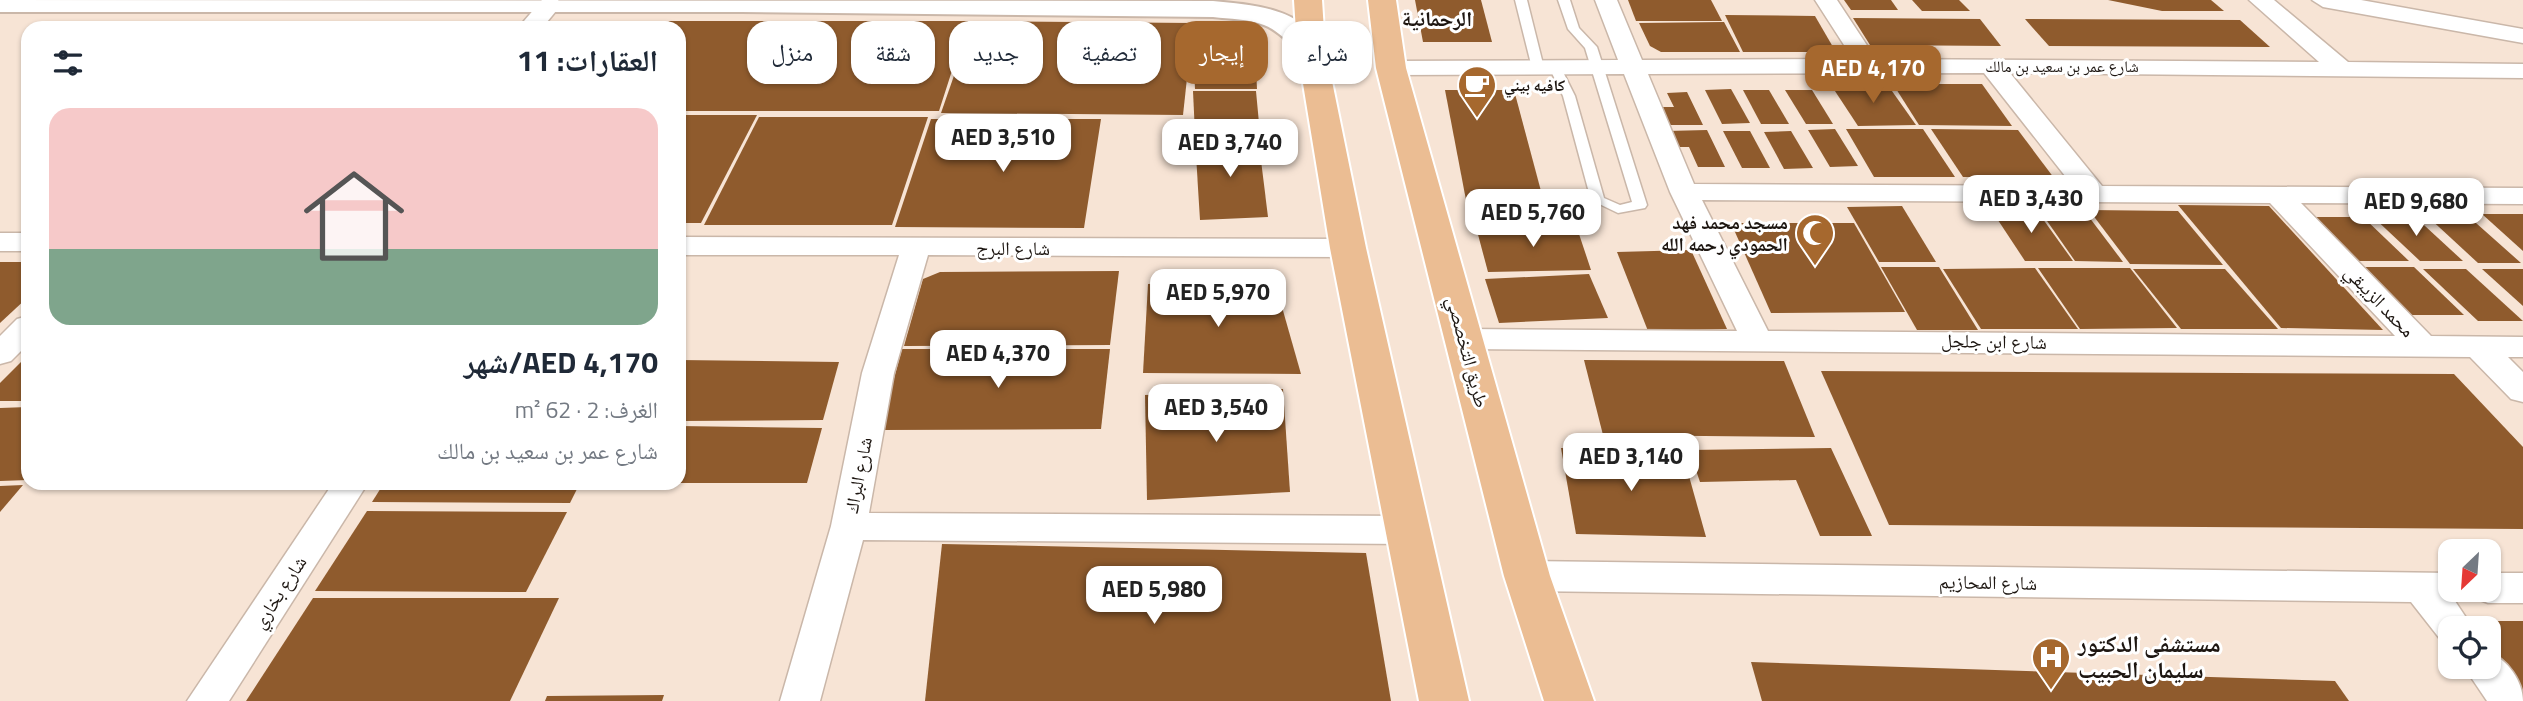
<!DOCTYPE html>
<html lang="ar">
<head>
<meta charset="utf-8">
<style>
	body { margin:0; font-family:"Titillium Web","Noto Naskh Arabic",sans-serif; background:#f6f6f7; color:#1f2937; direction:rtl; height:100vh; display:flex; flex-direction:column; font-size:26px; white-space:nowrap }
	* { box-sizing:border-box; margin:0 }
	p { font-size:23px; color:#747a83 }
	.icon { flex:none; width:38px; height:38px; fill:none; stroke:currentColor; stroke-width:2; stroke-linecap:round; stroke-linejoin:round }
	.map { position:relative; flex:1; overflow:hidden; direction:ltr }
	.panel { position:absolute; left:21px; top:21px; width:665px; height:469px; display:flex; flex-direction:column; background:#fff; border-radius:21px; box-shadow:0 2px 5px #0004; direction:rtl }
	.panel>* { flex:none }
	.top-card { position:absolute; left:707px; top:21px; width:665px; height:63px; direction:rtl; display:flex; gap:14px }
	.needle { width:46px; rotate:205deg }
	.controls { position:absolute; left:2438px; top:539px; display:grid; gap:14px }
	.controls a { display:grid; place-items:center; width:63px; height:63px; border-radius:14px; background:#fff; box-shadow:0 2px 5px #0004; font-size:35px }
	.price { position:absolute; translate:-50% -60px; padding:0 16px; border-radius:14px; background:#fff; color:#222; font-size:23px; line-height:46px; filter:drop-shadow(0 2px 4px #0008) }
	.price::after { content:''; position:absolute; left:50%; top:42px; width:21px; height:16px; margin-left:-10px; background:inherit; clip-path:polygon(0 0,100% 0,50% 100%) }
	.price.current { background:#a6682e; color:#fff }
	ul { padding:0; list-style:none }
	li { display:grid; align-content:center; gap:14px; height:371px; padding:0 28px }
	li+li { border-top:2px solid #e0e1e3 }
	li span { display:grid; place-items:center; height:217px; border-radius:21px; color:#555 }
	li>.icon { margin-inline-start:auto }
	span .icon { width:126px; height:126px; fill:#fffc; stroke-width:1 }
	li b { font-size:30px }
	h2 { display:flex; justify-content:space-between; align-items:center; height:84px; padding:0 28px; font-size:30px }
	.tag { padding:0 24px; border-radius:21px; background:#fff; box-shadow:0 2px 5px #0004; font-size:24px; line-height:63px }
	.tag.current { background:#a6682e; color:#fff }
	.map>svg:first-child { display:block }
	.building { fill:#8f5b2d }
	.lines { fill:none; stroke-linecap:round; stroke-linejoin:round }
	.service-casing { stroke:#cab7a9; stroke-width:3 }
	.minor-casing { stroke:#cab7a9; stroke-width:3 }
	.tertiary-casing { stroke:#cab7a9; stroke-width:4 }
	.primary-casing { stroke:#fff; stroke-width:4 }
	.service { fill:#fff; fill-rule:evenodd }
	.minor { fill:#fff; fill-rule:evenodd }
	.tertiary { fill:#fff; fill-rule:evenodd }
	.primary { fill:#ebbd93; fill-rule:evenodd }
	.labels { text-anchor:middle; stroke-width:6; stroke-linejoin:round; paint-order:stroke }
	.far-street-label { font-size:16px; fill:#1d1611; stroke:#fff }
	.far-poi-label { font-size:16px; font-weight:bold; fill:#1d1611; stroke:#fff; text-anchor:start }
	.poi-label { font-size:19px; font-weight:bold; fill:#1d1611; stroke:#fff; text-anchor:end }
	.street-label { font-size:19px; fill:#1d1611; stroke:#fff }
	.far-district-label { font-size:21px; font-weight:bold; fill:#1d1611; stroke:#fff }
	.near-poi-label { font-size:23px; font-weight:bold; fill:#1d1611; stroke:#fff; text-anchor:start }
</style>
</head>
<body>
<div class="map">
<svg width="2523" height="701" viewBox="0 0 2523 701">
	<rect width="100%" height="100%" fill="#f7e4d5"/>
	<g class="building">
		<path d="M 1415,0 L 1481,0 L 1492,42 L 1423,42 Z"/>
		<path d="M 1628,0 L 1711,0 L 1722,21 L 1636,21 Z"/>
		<path d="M 1844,0 L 1891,0 L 1898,10 L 1851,10 Z"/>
		<path d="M 1912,0 L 1959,0 L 1970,11 L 1922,11 Z"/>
		<path d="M 2108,0 L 2211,0 L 2224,11 L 2162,11 Z"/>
		<path d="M 1725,15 L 1815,16 L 1833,47 L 1825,52 L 1743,52 Z"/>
		<path d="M 1853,18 L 1980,19 L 2001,46 L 1870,45 Z"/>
		<path d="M 2025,19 L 2240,20 L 2270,47 L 2049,46 Z"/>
		<path d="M 556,21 L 659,21 L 654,28 L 551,28 Z"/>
		<path d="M 669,21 L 968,21 L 939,111 L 679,111 L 679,28 L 665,28 Z"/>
		<path d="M 973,21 L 1193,23 L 1183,115 L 941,113 Z"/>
		<path d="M 1724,22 L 1740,52 L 1661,52 L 1650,46 L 1639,23 Z"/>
		<path d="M 1202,23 L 1246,24 L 1255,28 L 1256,44 L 1202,44 Z"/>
		<path d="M 1255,49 L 1257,89 L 1195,89 L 1193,50 Z"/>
		<path d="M 1887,84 L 1916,125 L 1858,126 L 1831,85 Z"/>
		<path d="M 1893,84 L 1982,84 L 2012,126 L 1919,125 Z"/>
		<path d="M 1731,89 L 1750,123 L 1722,124 L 1705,90 Z"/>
		<path d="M 1445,90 L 1514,90 L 1549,221 L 1470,221 Z"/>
		<path d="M 1743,90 L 1769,90 L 1789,124 L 1761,124 Z"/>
		<path d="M 1785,90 L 1812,90 L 1833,124 L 1806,124 Z"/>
		<path d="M 1193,91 L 1256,91 L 1260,134 L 1195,134 Z"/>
		<path d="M 1687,92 L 1703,125 L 1664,125 L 1656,107 L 1674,107 L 1667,93 Z"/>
		<path d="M 679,115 L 757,115 L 701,223 L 679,223 Z"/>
		<path d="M 759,117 L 928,117 L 892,225 L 704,225 Z"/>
		<path d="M 931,119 L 1101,119 L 1084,228 L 895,227 Z"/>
		<path d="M 1835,129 L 1858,166 L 1830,167 L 1808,130 Z"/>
		<path d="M 1846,129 L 1923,129 L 1955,177 L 1874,177 Z"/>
		<path d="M 1931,129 L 2018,130 L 2054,178 L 1963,177 Z"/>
		<path d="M 1707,130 L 1725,167 L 1698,167 L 1689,147 L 1674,147 L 1667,131 Z"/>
		<path d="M 1723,131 L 1750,131 L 1770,168 L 1742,168 Z"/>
		<path d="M 1791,131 L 1813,168 L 1784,169 L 1764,132 Z"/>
		<path d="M 1258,136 L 1268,217 L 1200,220 L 1195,139 Z"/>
		<path d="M 2178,205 L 2269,206 L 2383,330 L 2281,328 Z"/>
		<path d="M 1902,206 L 1936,262 L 1879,262 L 1847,207 Z"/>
		<path d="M 1990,208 L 2035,208 L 2073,261 L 2025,261 Z"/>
		<path d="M 2038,208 L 2083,209 L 2123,262 L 2075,261 Z"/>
		<path d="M 2089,210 L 2178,211 L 2223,265 L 2130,264 Z"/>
		<path d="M 2370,214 L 2412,214 L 2463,261 L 2420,261 Z"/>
		<path d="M 2482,214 L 2523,214 L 2523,251 Z"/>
		<path d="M 2426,215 L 2467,215 L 2521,263 L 2478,263 Z"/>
		<path d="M 2305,217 L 2363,217 L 2409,261 L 2348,261 Z"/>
		<path d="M 1731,223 L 1854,223 L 1905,312 L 1771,313 Z"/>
		<path d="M 1576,225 L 1591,270 L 1488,272 L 1476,227 Z"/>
		<path d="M 1691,250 L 1727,329 L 1648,331 L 1617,252 Z"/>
		<path d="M 0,262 L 28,262 L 28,297 L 0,323 Z"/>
		<path d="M 1881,267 L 1939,267 L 1978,330 L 1917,330 Z"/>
		<path d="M 2353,267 L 2414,267 L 2464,315 L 2400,315 Z"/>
		<path d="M 2035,268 L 2078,329 L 1981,329 L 1943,269 Z"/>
		<path d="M 2038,268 L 2130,268 L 2177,328 L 2080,329 Z"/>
		<path d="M 2133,269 L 2225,269 L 2278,329 L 2181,329 Z"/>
		<path d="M 2423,269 L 2466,269 L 2523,321 L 2478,321 Z"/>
		<path d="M 2482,269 L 2523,269 L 2523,306 Z"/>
		<path d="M 1119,271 L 1110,345 L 904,346 L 923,279 L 940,272 Z"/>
		<path d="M 1589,274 L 1608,318 L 1499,323 L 1485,279 Z"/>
		<path d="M 1274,279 L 1301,374 L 1143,373 L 1148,284 Z"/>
		<path d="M 902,349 L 1110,349 L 1101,429 L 880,430 Z"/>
		<path d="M 28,355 L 28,401 L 0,401 L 0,383 Z"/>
		<path d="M 679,360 L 839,362 L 823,420 L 679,421 Z"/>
		<path d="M 1584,360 L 1784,361 L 1815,437 L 1603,435 Z"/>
		<path d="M 1821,371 L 2454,374 L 2523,447 L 2523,529 L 1889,525 Z"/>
		<path d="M 1283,389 L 1290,492 L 1147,500 L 1145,395 Z"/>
		<path d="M 28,407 L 28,480 L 0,481 L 0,408 Z"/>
		<path d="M 679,426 L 822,428 L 807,483 L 679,483 Z"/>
		<path d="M 1561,448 L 1682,451 L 1706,537 L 1576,534 Z"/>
		<path d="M 1831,448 L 1872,536 L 1820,536 L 1796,480 L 1700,482 L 1689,450 Z"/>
		<path d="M 384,483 L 580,483 L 570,503 L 372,502 Z"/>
		<path d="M 23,485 L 0,512 L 0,486 Z"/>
		<path d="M 367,511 L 567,512 L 526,592 L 315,591 Z"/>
		<path d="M 942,544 L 1366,553 L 1391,701 L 925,701 Z"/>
		<path d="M 313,598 L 559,598 L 510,701 L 246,701 Z"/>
		<path d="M 2458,621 L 2523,621 L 2523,701 L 2488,659 L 2488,628 L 2464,628 Z"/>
		<path d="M 1751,662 L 2335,681 L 2349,701 L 1762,701 Z"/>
		<path d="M 664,695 L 662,701 L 545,701 L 547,696 Z"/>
	</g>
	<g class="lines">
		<defs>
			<g id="service">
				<path d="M 1515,0 L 1527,0 L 1544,68 L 1542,71 L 1538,72 L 1532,68 Z"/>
				<path d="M 1558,0 L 1570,0 L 1579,28 L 1597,47 L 1647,205 L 1645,208 L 1618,213 L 1591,200 L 1563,96 L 1550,69 L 1552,66 L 1560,66 L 1575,96 L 1604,198 L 1620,205 L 1632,202 L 1585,48 L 1568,29 Z"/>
			</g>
			<g id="minor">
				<path d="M 542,0 L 558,0 L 561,5 L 542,28 L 518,28 Z"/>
				<path d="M 1595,0 L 1617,0 L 1642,60 L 1853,59 L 1815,0 L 1837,0 L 1876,59 L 2319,62 L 2249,0 L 2274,0 L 2348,62 L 2523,64 L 2523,78 L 2010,73 L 2102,186 L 2523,188 L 2523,204 L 2301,203 L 2431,336 L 2523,337 L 2523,357 L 2508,357 L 2523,372 L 2523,402 L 2511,399 L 2470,357 L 1464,349 L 1453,346 L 1448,339 L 1453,332 L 1464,329 L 1737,331 L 1670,192 L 1624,74 L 1391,75 L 1382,73 L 1379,68 L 1382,63 L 1391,61 L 1618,60 ZM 1984,73 L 2073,186 L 1694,184 L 1648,74 ZM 1702,200 L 2270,203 L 2395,336 L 1768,331 Z"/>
				<path d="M 2312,0 L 2361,0 L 2523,29 L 2523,43 L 2323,7 Z"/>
				<rect x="0" y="233" width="28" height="18"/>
				<path d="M 679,237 L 1348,239 L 1358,242 L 1362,248 L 1358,254 L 1348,257 L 928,255 L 894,373 L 869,513 L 1409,516 L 1422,520 L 1427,530 L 1422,540 L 1409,544 L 863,540 L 820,701 L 780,701 L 831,526 L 862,373 L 899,255 L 679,255 Z"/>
				<path d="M 28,316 L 28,344 L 11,361 L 0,364 L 0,336 L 17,319 Z"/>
				<path d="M 333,483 L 368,483 L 229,701 L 187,701 Z"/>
				<path d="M 1527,561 L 2450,573 L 2450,590 L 2468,590 L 2463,598 L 2455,601 L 2473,628 L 2450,628 L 2450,642 L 2440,639 L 2411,602 L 1527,591 L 1514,586 L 1508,576 L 1514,566 Z"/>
				<path d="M 2488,573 L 2523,573 L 2523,603 L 2488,603 L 2475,598 L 2470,590 L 2488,590 Z"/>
				<path d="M 2488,652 C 2508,659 2523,682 2523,701 L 2487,701 L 2464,667 L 2488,667 Z"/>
			</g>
			<path id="tertiary" d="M 0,0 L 1213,1 C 1256,5 1299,8 1325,47 L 1321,53 C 1296,59 1286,33 1264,25 C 1248,19 1230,19 1213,17 L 742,12 L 0,12 Z"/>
			<g id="primary">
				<path d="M 1294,0 L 1322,0 L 1325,47 L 1366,248 L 1469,701 L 1419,701 L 1330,248 L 1297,47 Z"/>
				<path d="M 1368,0 L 1396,0 L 1406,68 L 1550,576 L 1594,701 L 1544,701 L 1504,576 L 1376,68 Z"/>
			</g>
		</defs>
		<use href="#service" class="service-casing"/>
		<use href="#minor" class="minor-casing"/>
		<use href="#tertiary" class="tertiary-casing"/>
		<use href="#primary" class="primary-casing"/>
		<use href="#service" class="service"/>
		<use href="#minor" class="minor"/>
		<use href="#tertiary" class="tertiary"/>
		<use href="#primary" class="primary"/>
	</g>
	<defs>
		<symbol id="cafe-pin" viewBox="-11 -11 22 30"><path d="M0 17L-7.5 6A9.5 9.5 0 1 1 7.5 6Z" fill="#a6682e" stroke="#fff"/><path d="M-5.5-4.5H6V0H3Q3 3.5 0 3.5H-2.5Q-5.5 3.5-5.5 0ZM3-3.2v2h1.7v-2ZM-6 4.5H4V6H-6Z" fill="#fff"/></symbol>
		<symbol id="mosque-pin" viewBox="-11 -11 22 30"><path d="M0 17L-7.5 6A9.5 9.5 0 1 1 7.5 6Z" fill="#a6682e" stroke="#fff"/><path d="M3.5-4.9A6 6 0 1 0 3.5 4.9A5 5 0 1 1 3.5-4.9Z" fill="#fff"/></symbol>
		<symbol id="hospital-pin" viewBox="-11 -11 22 30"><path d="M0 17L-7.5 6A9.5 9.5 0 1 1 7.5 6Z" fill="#a6682e" stroke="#fff"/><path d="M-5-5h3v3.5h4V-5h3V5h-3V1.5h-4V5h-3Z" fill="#fff"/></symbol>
	</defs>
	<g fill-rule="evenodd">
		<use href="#cafe-pin" x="1455" y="63" width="44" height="60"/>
		<use href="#mosque-pin" x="1793" y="211" width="44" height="60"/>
		<use href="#hospital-pin" x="2029" y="635" width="44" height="60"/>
	</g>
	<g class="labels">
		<g class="far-street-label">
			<text x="2062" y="72">شارع عمر بن سعيد بن مالك</text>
		</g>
		<g class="far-poi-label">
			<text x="1504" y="91">كافيه بيني</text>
		</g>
		<g class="poi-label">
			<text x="1788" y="229">مسجد محمد فهد<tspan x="1788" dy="22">الحمودي رحمه الله</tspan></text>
		</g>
		<g class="street-label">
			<text x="1013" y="255">شارع البرج</text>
			<text transform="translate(2380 301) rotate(46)" y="7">محمد الزيبقي</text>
			<text transform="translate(1994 341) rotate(1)" y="7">شارع ابن جلجل</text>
			<text transform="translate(1468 352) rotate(75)" y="7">طريق التخصصي</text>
			<text transform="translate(858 475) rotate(-79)" y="7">شارع البراك</text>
			<text transform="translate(1988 582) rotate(1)" y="7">شارع المحازيم</text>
			<text transform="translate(279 592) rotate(-57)" y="7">شارع بخاري</text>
		</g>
		<g class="far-district-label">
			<text x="1437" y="26">الرحمانية</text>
		</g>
		<g class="near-poi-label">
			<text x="2078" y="652">مستشفى الدكتور<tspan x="2078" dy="26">سليمان الحبيب</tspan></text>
		</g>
	</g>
</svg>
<div class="controls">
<a><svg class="needle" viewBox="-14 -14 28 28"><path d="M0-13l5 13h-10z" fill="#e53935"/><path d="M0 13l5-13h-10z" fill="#747a83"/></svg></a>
<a><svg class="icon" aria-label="locate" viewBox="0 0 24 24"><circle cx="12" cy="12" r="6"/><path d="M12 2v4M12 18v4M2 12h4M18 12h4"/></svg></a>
</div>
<b class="price current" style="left:1873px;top:105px">AED 4,170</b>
<b class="price" style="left:1003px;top:174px">AED 3,510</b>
<b class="price" style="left:1230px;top:179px">AED 3,740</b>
<b class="price" style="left:2031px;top:235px">AED 3,430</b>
<b class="price" style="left:2416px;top:238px">AED 9,680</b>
<b class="price" style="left:1533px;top:249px">AED 5,760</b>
<b class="price" style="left:1218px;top:329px">AED 5,970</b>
<b class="price" style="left:998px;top:390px">AED 4,370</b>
<b class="price" style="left:1216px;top:444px">AED 3,540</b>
<b class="price" style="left:1631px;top:493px">AED 3,140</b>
<b class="price" style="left:1154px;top:626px">AED 5,980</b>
<div class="top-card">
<a class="tag">شراء</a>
<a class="tag current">إيجار</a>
<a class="tag">تصفية</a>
<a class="tag">جديد</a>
<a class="tag">شقة</a>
<a class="tag">منزل</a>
</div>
<section class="panel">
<h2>العقارات: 11<svg class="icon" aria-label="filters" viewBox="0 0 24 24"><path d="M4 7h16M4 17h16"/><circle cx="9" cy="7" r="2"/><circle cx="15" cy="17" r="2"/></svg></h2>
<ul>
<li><span style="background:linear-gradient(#f6c9c9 65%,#7fa58c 0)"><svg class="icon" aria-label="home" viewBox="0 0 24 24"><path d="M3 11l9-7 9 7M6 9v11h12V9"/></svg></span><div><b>AED 4,170/شهر</b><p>الغرف: 2 · 62 m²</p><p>شارع عمر بن سعيد بن مالك</p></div></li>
</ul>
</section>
</div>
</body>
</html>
